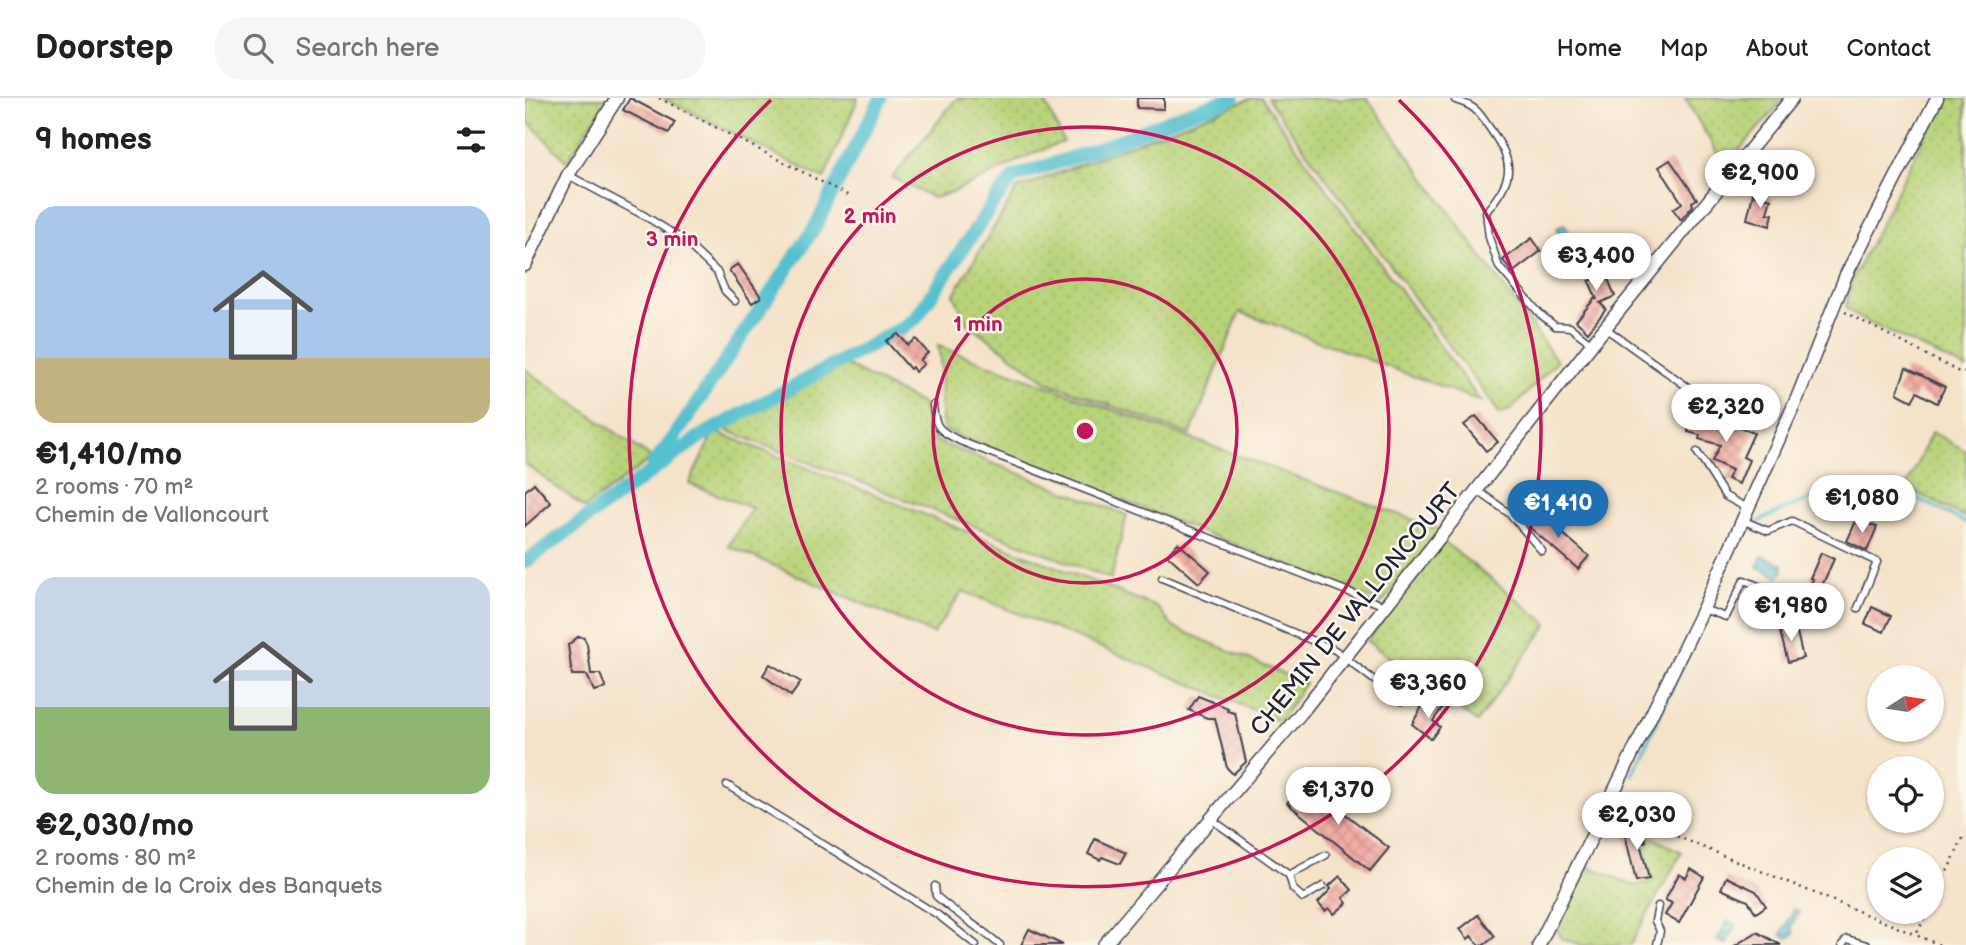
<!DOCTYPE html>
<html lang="en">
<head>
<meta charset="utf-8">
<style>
	body { margin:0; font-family:"Balsamiq Sans",sans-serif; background:#f6f6f6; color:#202124; height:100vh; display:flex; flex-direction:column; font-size:26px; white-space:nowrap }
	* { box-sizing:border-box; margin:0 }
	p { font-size:23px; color:#757577 }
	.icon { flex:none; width:38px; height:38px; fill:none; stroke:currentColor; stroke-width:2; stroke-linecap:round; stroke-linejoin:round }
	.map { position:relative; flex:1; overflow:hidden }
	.details { display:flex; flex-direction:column; background:#fff; width:525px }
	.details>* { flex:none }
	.needle { width:46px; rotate:78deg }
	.tools { position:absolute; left:1342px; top:567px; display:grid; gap:14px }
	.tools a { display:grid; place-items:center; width:77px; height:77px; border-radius:50%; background:#fff; box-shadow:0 2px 5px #0004; font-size:35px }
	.price { position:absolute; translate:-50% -60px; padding:0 16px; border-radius:24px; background:#fff; color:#222; font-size:23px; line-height:46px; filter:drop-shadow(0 2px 4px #0008) }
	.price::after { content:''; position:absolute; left:50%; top:42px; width:21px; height:16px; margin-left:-10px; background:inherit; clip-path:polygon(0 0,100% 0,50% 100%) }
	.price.on { background:#1f6fb2; color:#fff }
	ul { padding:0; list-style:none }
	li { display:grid; align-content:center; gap:14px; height:371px; padding:0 35px }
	li span { display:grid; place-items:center; height:217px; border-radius:21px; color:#555 }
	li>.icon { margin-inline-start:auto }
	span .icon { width:126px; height:126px; fill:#fffc; stroke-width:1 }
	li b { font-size:30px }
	h2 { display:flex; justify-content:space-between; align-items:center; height:84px; padding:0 35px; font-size:30px }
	header { display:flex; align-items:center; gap:42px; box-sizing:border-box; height:98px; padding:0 35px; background:#fff; border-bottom:2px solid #e0e0e0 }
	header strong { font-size:33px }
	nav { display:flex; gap:38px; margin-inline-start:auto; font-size:24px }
	.search { width:490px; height:63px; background:#f6f6f6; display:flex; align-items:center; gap:18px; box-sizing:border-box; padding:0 24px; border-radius:28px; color:#757577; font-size:26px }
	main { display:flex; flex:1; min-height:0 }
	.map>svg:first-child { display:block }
	.grass { fill:url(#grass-dots); stroke:#6d7a5a; stroke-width:2 }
	.water { fill:url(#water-rules); stroke:#3b7185; stroke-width:2 }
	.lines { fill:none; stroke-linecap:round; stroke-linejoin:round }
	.stream { stroke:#54c0cf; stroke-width:3.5 }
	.canal { stroke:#54c0cf; stroke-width:14 }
	.building { fill:url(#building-cross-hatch) }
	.service-casing { stroke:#423f50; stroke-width:9 }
	.minor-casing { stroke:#423f50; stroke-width:15 }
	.path { stroke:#423f50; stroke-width:2.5; stroke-dasharray:2 5; stroke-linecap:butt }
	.service { stroke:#fff; stroke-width:6 }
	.minor { stroke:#fff; stroke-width:12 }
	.ring { fill:none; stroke:#c2185b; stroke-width:3.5 }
	.labels { text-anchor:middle; stroke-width:5; stroke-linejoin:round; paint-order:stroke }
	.street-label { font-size:24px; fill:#22223b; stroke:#fbf7ec }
	.centre { fill:#c2185b; stroke:#fbf7ec; stroke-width:3.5 }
	.ring-label { font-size:21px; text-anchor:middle; font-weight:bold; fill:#c2185b; stroke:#fbf7ec; stroke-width:5; stroke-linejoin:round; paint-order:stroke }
</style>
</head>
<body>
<header>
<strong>Doorstep</strong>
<div class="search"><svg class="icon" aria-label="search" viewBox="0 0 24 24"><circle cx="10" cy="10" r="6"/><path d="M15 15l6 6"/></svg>Search here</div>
<nav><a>Home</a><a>Map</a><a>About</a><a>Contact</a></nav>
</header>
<main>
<section class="details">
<h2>9 homes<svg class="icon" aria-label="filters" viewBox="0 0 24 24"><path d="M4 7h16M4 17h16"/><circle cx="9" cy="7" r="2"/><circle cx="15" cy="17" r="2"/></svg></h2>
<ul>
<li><span style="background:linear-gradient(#a9c7e8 70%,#c2b280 0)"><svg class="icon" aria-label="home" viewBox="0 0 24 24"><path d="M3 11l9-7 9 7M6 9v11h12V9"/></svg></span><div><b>€1,410/mo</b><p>2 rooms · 70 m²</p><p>Chemin de Valloncourt</p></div></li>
<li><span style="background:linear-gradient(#c9d6e8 60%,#8fb573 0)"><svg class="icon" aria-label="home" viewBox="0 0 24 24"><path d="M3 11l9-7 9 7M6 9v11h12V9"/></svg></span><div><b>€2,030/mo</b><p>2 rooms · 80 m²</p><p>Chemin de la Croix des Banquets</p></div></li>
</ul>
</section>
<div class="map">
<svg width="1441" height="847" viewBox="0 0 1441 847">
	<defs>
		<pattern id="grass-dots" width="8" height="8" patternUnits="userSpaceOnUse" patternTransform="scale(1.75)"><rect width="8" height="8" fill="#b8d379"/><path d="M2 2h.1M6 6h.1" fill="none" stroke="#9eb56a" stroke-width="1.8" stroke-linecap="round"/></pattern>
		<pattern id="water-rules" width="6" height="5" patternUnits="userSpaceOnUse" patternTransform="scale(1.75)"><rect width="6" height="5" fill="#54c0cf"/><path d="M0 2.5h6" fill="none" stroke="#459ca9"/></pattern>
		<pattern id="building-cross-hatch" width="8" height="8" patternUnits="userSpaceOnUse" patternTransform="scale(1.75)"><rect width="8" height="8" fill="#f2aea5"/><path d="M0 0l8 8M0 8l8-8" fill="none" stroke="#cf958f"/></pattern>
	</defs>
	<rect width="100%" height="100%" fill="#fbf7ec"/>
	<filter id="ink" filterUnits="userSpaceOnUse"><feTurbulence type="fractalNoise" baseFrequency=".0143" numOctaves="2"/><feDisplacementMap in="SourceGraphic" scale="14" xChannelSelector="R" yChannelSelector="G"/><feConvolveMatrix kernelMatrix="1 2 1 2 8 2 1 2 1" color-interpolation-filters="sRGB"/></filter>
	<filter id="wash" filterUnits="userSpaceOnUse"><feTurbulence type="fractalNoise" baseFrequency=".00686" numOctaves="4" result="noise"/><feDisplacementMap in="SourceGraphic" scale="28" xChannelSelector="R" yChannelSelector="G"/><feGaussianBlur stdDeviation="1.57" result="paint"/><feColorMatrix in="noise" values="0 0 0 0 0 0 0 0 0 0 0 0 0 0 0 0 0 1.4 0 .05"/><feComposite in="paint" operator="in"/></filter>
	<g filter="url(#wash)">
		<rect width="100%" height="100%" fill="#f5e3c9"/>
		<g class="grass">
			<path d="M 0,0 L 83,0 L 42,64 L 0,20 Z"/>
			<path d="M 138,0 L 333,0 L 299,81 Z"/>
			<path d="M 432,0 L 518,0 L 539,44 C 493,57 455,88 408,100 L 367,80 Z"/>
			<path d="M 727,0 L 736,0 L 955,303 L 715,214 L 665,337 L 522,284 L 441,224 L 429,196 L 492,91 Z"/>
			<path d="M 742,0 L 842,0 L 1032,263 L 987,311 L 975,316 Z"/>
			<path d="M 1160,0 L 1260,0 L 1200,68 Z"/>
			<path d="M 1419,0 L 1441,0 L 1441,271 L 1334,220 L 1321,210 L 1324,188 Z"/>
			<path d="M 413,248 L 916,432 L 857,505 L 419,332 C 411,304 420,277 413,248 Z"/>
			<path d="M 319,266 L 397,306 L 410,343 L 602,417 L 586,481 L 198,331 Z"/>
			<path d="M 0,271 L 127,360 L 60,410 L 0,366 Z"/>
			<path d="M 189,333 L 632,509 L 648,529 L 780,585 L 755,623 L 438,493 L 408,536 L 203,448 L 227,410 L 164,386 Z"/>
			<path d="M 1407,334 L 1441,353 L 1441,420 L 1381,389 Z"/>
			<path d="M 919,444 L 1023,526 L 952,624 L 842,543 Z"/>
			<path d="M 1124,738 L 1157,754 L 1105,847 L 1057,847 L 1037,841 L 1032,831 L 1063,768 L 1110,788 L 1127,783 L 1118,746 L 1124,745 Z"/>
		</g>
		<g class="water">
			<path d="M 1039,126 L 1051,146 L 1043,150 L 1031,131 Z"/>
			<path d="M 1233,282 L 1243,287 L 1236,304 L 1229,306 L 1225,300 Z"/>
			<path d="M 1237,458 L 1258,466 L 1258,474 L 1253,478 L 1232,469 Z"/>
			<path d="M 1269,811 L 1274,814 L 1266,829 L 1269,836 L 1263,840 L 1256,837 Z"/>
			<path d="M 1203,823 L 1211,827 L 1201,846 L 1192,842 Z"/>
		</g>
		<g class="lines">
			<g class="stream">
				<path d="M 1215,440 L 1238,421 L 1289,399 L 1384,396 L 1441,425"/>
				<path d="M 1107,677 L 1172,537"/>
			</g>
			<g class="canal">
				<path d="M 128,367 L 150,338 L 290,129 L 356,0"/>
				<path d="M 0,464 L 176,338 L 377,230 L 391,220 L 471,101 L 489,79 L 573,51 L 662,15 L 708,0"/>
			</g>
		</g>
		<g id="blocks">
			<g class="building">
				<path d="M 105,0 L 150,24 L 144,35 L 98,12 Z"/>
				<path d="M 612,0 L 639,0 L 639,11 L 612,10 Z"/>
				<path d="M 1145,62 L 1172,101 L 1167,104 L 1168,108 L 1156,122 L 1148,111 L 1157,105 L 1134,69 Z"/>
				<path d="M 1228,96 L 1246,101 L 1242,115 L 1248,116 L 1245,128 L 1222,121 Z"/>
				<path d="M 1007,140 L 1016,153 L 987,175 L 978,162 Z"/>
				<path d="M 1071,154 L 1083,175 L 1081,176 L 1090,198 L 1075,205 L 1081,211 L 1063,234 L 1051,223 L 1070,200 L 1072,202 L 1064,183 L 1070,181 L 1060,158 Z"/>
				<path d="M 213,166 L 236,199 L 227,205 L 204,172 Z"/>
				<path d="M 373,236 L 383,247 L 391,241 L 403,255 L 395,262 L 399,266 L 390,274 L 387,269 L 385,271 L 361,243 Z"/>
				<path d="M 1381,270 L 1420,289 L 1412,305 L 1392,294 L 1387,303 L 1372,295 Z"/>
				<path d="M 1197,316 L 1206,320 L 1204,325 L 1229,335 L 1218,359 L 1224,362 L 1214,386 L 1202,381 L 1207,372 L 1187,363 L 1195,347 L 1174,341 L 1175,337 L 1163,334 L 1165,322 L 1192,328 Z"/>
				<path d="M 951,318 L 973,344 L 961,353 L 939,327 Z"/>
				<path d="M 9,385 L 26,405 L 0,428 L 0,393 Z"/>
				<path d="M 1018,413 L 1031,423 L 1028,427 L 1064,458 L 1053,471 L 1004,429 Z"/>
				<path d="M 1332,421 L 1352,429 L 1342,453 L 1322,443 Z"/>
				<path d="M 653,445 L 685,473 L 674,485 L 642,457 Z"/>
				<path d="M 1296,455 L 1309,461 L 1296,490 L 1286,485 L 1288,481 L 1285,480 Z"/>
				<path d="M 1347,509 L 1366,518 L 1359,534 L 1340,526 Z"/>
				<path d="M 1270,526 L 1278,560 L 1263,564 L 1254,530 Z"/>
				<path d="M 54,538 L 59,540 L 62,546 L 66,576 L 75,576 L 81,590 L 69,593 L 62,577 L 47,577 L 43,547 Z"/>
				<path d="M 245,566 L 276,584 L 266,598 L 238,577 Z"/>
				<path d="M 884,580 L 892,586 L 882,596 L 876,592 Z"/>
				<path d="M 673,598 L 703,610 L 702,613 L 710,615 L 721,664 L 708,676 L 702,670 L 690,620 L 682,620 L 664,612 Z"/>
				<path d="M 908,603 L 917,610 L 908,623 L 915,629 L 906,641 L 887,626 L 899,605 L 903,609 Z"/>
				<path d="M 779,684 L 864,750 L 845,773 L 762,705 Z"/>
				<path d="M 1117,728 L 1121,743 L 1115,745 L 1124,781 L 1111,783 L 1099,732 Z"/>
				<path d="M 570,741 L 601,755 L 595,766 L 577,759 L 575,762 L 563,756 Z"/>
				<path d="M 1166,771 L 1179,779 L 1154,825 L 1140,817 L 1147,805 L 1140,802 L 1154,776 L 1161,780 Z"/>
				<path d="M 815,778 L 827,792 L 818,800 L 822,805 L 809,816 L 804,810 L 800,813 L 793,805 L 806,791 L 804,788 Z"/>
				<path d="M 1201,779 L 1231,793 L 1241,808 L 1231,815 L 1223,803 L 1196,791 Z"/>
				<path d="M 953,817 L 970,838 L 959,847 L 954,847 L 946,838 L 943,841 L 935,831 Z"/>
				<path d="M 504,831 L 538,847 L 496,847 Z"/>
				<path d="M 1232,834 L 1256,847 L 1211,847 Z"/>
			</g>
		</g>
	</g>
	<g filter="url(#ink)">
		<use href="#blocks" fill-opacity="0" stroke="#423f50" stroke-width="2"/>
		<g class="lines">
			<defs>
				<g id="service">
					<path d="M 930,2 C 953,9 953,14 966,32 C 991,68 988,80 961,114 L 964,139 L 974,169 L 1015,216 L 1030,228 L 1045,229 L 1067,246"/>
					<path d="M 43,77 L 120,118 L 157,141 L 192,174 L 200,193 L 210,203"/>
					<path d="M 1080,230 L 1185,305"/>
					<path d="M 408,307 C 410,331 415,333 435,343 L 860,508"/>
					<path d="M 1172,354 L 1200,398 L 1222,410"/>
					<path d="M 952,392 L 985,416 L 1017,453"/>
					<path d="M 1217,422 L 1243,433 L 1267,423 L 1352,464 L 1333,510"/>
					<path d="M 637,480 L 810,552 L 876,603 L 884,602 L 894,597"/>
					<path d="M 1178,511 L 1201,519 L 1219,482 L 1271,504"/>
					<path d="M 202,687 L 413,817 L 451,847"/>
					<path d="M 686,721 L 764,777 L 801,757"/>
					<path d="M 764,777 L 768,791 L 778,800 L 798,788"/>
					<path d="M 410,788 L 411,798 C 431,816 454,829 475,847"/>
					<path d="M 1132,847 L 1135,833 L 1130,823 L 1133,808"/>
					<path d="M 1317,847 L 1322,841 L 1342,847"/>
				</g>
				<g id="minor">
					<path d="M 0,167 L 43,77 L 92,0"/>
					<path d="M 579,847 L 776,615 L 1067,246 L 1267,0"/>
					<path d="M 1014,847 L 1178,511 L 1273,298 L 1321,177 L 1412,0"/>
				</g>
			</defs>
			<use href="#service" class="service-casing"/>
			<use href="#minor" class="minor-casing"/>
			<g class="path">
				<path d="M 134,0 L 326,99"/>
				<path d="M 1320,214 L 1434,274 L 1441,274"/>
				<path d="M 1096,710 L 1117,724 L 1391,837"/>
				<path d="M 1407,805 L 1440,736"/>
				<path d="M 1403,814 L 1391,837 L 1415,847"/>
			</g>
			<use href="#service" class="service"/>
			<use href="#minor" class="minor"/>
		</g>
	</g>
	<g class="ring">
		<circle cx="560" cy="333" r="152"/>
		<circle cx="560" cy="333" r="304"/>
		<path d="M874 2A456 456 0 1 1 246 2"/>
	</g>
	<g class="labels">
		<g class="street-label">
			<text transform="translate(830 511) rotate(-51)" y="8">CHEMIN DE VALLONCOURT</text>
		</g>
	</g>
	<circle cx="560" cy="333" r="10" class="centre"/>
	<g class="ring-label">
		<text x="345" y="125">2 min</text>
		<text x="147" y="148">3 min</text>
		<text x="453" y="233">1 min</text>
	</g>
</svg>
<div class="tools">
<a><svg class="needle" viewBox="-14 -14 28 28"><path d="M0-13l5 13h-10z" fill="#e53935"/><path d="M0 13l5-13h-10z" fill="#757577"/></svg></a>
<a><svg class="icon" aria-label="locate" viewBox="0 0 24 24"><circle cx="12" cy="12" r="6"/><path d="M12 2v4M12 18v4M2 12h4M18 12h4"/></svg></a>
<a><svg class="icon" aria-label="layers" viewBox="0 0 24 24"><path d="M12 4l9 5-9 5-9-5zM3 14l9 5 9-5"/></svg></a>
</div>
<b class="price" style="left:1235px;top:112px">€2,900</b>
<b class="price" style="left:1071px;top:195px">€3,400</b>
<b class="price" style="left:1201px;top:346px">€2,320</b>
<b class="price" style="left:1337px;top:437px">€1,080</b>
<b class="price on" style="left:1033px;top:442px">€1,410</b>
<b class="price" style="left:1266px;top:545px">€1,980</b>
<b class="price" style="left:903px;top:622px">€3,360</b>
<b class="price" style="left:813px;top:729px">€1,370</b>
<b class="price" style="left:1112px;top:754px">€2,030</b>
</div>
</main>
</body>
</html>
